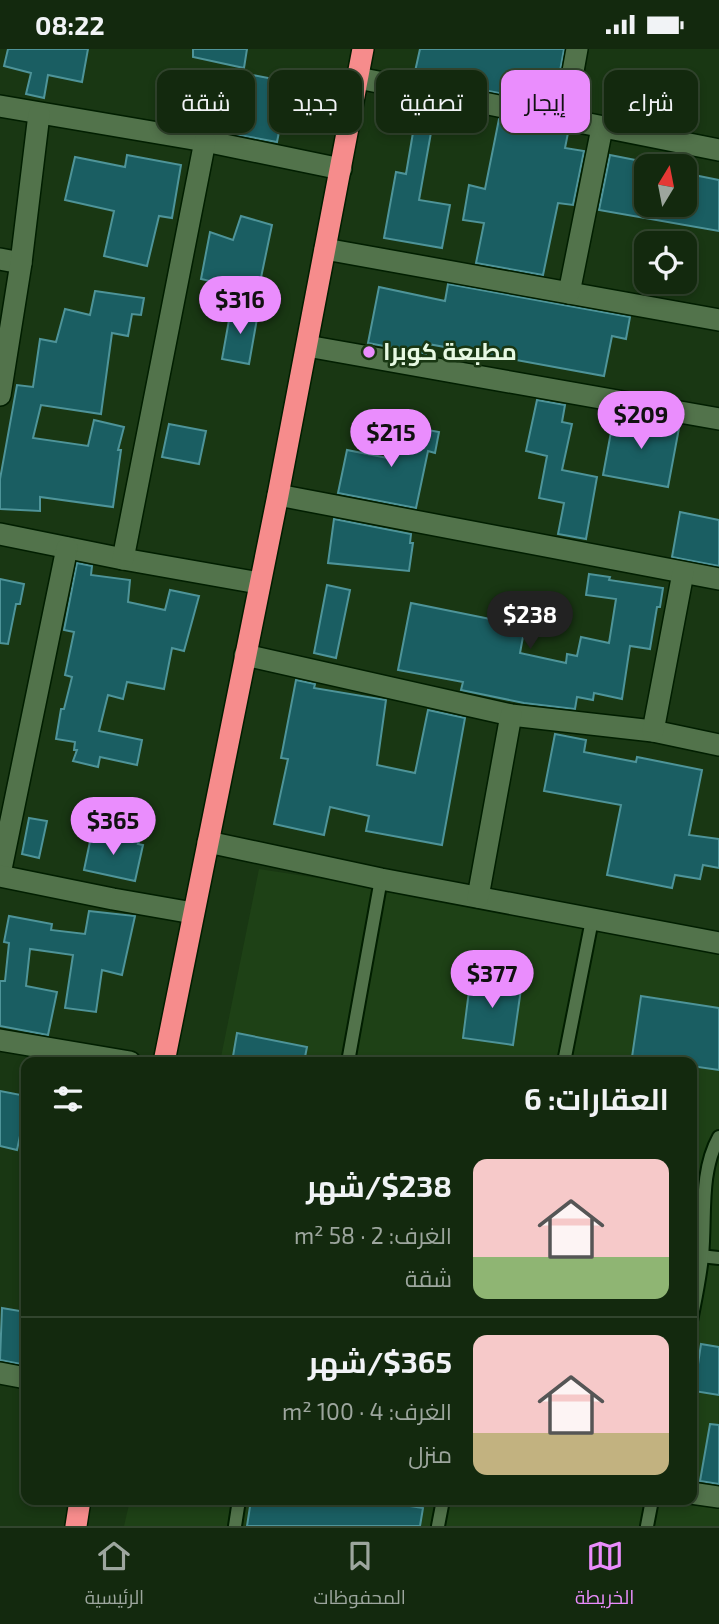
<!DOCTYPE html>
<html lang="ar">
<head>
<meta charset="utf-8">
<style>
	body { margin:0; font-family:"Exo 2",Cairo,sans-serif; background:#1c3117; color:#f1f3f6; direction:rtl; height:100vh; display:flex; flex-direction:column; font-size:26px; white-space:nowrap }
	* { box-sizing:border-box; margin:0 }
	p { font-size:23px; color:#9da69e }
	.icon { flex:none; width:38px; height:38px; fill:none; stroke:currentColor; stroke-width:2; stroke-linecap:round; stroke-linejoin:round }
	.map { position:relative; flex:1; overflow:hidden; direction:ltr }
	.sheet { position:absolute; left:21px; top:1008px; width:676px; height:448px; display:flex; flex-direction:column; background:#13290e; border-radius:14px; box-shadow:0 4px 10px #0003,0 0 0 2px #32452e; direction:rtl }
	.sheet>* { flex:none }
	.top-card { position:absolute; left:21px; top:21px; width:677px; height:63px; direction:rtl; display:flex; gap:14px }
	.needle { width:46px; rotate:10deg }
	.tools { position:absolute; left:634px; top:105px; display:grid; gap:14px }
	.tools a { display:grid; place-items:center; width:63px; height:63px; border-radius:14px; background:#13290e; box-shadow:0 4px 10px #0003,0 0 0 2px #32452e; font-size:35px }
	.price { position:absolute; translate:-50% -60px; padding:0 16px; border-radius:24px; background:#ea8dfd; color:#111; font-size:23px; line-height:46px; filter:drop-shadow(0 2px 4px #0008) }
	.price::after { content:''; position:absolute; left:50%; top:42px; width:21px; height:16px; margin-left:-10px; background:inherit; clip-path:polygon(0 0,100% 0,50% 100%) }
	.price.selected { background:#222; color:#fff }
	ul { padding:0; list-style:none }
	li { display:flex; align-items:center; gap:21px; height:175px; padding:0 28px }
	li+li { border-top:2px solid #32452e }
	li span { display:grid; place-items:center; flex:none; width:196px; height:140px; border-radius:14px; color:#555 }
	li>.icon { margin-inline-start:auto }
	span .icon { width:84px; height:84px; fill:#fffc; stroke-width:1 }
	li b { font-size:30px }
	h2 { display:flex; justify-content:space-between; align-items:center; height:84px; padding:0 28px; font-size:30px }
	.chip { padding:0 24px; border-radius:14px; background:#13290e; box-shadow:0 4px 10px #0003,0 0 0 2px #32452e; font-size:24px; line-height:63px }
	.chip.selected { background:#ea8dfd; color:#111 }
	.status { display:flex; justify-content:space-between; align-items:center; height:49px; padding:0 35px; background:#13290e; direction:ltr }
	.status svg { height:19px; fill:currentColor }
	.dock { display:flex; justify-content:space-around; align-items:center; height:98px; border-top:2px solid #32452e; background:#13290e; font-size:19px; color:#9da69e }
	.dock a { display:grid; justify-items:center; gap:4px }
	.dock .selected { color:#ea8dfd }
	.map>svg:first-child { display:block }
	.built { fill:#1e4116 }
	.building { fill:#1a5e62; stroke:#4e9499; stroke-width:2 }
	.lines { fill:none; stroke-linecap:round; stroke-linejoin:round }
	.lane-casing { stroke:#011e00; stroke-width:16 }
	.street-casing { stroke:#011e00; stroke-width:24 }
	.highway-casing { stroke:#011e00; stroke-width:24 }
	.lane { stroke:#52734b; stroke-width:12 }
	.street { stroke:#52734b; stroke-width:21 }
	.highway { stroke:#f68c8c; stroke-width:21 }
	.poi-dot { fill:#ea8dfd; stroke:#193713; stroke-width:2.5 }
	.labels { text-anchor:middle; stroke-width:5; stroke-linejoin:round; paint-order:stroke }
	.poi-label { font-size:24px; font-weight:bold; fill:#e7f9e3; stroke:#193713; text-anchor:start }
</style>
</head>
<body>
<div class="status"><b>08:22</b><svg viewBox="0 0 49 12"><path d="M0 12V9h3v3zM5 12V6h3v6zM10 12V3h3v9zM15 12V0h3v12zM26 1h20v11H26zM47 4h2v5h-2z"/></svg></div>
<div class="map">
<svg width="719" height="1477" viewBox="0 0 719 1477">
	<rect width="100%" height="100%" fill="#193713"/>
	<path class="built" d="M 259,820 L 719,891 L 719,1477 L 124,1477 L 130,1451 L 691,1451 L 691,1013 L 220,1013 Z"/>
	<g class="building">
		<path d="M 8,0 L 88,0 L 82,33 L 48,26 L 44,49 L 26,45 L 31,24 L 4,17 Z"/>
		<path d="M 193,0 L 247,0 L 244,19 L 193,8 Z"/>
		<path d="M 420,0 L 564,0 L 554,55 L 414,27 Z"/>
		<path d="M 242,24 L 289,33 L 277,93 L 229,84 Z"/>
		<path d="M 418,54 L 445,60 L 441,80 L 432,78 L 419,151 L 450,156 L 442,199 L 384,189 L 396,123 L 406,125 Z"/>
		<path d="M 499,70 L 561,85 L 568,84 L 565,99 L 584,102 L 573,156 L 558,154 L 543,226 L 476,214 L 484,174 L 463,171 L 469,136 L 485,140 Z"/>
		<path d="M 127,106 L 181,116 L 172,169 L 159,167 L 147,217 L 104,207 L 114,162 L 65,151 L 75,108 L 125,118 Z"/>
		<path d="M 610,106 L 646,113 L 646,156 L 684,156 L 684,124 L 719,131 L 719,182 L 599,161 Z"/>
		<path d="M 241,167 L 272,176 L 258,243 L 201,230 L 210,183 L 233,191 Z"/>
		<path d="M 448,235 L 630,268 L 626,290 L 612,287 L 604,327 L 428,295 L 426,305 L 368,294 L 379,238 L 445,252 Z"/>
		<path d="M 95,242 L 144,249 L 141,266 L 132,265 L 128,287 L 112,284 L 101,365 L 41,356 L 33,389 L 88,397 L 94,371 L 124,378 L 118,401 L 121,401 L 113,458 L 40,448 L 40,462 L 0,460 L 0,430 L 17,336 L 33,338 L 40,290 L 56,293 L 65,260 L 90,266 Z"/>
		<path d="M 231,260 L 258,264 L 249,315 L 222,310 Z"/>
		<path d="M 537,351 L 565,356 L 562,373 L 572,375 L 562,421 L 597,428 L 586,490 L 558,485 L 564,454 L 539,449 L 547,407 L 526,402 Z"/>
		<path d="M 614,367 L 679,379 L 668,438 L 603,426 Z"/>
		<path d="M 169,375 L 206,382 L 199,415 L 162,408 Z"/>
		<path d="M 395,375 L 439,383 L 435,404 L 428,402 L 416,459 L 338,444 L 347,401 L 388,409 Z"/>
		<path d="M 680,463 L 719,471 L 719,517 L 672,508 Z"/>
		<path d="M 334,470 L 411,485 L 410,494 L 413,494 L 409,522 L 328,514 Z"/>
		<path d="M 77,514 L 92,517 L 91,526 L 130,531 L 128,553 L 165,561 L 170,541 L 199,547 L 184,602 L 172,599 L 164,640 L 127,633 L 123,650 L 108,646 L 99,682 L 142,691 L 137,716 L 100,708 L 98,718 L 73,712 L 77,701 L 74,701 L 75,693 L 56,690 L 61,660 L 64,660 L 72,628 L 65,626 L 74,583 L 64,581 Z"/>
		<path d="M 589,525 L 610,528 L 609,531 L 663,539 L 660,558 L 657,558 L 650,600 L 630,597 L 622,650 L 594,644 L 593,651 L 577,648 L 575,660 L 524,654 L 461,641 L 463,633 L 398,621 L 411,554 L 525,577 L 520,604 L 566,614 L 567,605 L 577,607 L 581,588 L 609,594 L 616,550 L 586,546 Z"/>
		<path d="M 0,530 L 24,535 L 20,555 L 16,555 L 8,595 L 0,594 Z"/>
		<path d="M 327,536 L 350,541 L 336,609 L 314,604 Z"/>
		<path d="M 296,631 L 315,635 L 314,639 L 386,651 L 377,716 L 415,724 L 428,661 L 465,669 L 442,796 L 366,782 L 369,767 L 330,758 L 324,786 L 274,775 L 288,710 L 281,709 Z"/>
		<path d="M 555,685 L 586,691 L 584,703 L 636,713 L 637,708 L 702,721 L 689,786 L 719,790 L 719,819 L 703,816 L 700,830 L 675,826 L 672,839 L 607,826 L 621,756 L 544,742 Z"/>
		<path d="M 29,769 L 47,772 L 39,809 L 22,805 Z"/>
		<path d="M 92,783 L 139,793 L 138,795 L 143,796 L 135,832 L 84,821 Z"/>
		<path d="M 89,862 L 135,867 L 122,926 L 102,921 L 96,963 L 65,959 L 73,906 L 30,900 L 26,937 L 57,943 L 48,986 L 0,977 L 0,932 L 5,932 L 9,894 L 4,893 L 9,867 L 52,875 L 51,881 L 85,885 Z"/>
		<path d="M 471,926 L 522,933 L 513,996 L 463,989 Z"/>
		<path d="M 641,947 L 719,959 L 719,1021 L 691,1017 L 691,1013 L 667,1013 L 632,1008 Z"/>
		<path d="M 237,984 L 307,998 L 304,1013 L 232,1013 Z"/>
		<path d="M 0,1042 L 26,1047 L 26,1068 L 24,1068 L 17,1101 L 0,1097 Z"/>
		<path d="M 2,1259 L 26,1263 L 26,1316 L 0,1311 Z"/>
		<path d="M 701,1295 L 719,1298 L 719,1346 L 694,1342 Z"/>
		<path d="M 710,1375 L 719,1376 L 719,1435 L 700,1432 Z"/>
		<path d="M 251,1451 L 371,1451 L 423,1459 L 420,1477 L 247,1477 Z"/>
	</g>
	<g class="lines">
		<defs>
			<g id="lane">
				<path d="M 348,1013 L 381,830"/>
				<path d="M 564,1013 L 592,871"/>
				<path d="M 691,1206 L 719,1209"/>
				<path d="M 691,1272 C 695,1251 700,1229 702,1207 C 706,1168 699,1124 719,1088"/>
				<path d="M 235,1477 L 239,1451"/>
				<path d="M 438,1477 L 443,1451"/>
				<path d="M 647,1477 L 652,1451"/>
			</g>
			<g id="street">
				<path d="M 358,29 L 719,101"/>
				<path d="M 0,57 L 205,92 L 341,120"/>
				<path d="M 564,72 L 577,0"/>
				<path d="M 325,200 L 719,271"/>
				<path d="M 0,210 L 21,214"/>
				<path d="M 569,244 L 602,79"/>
				<path d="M 307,297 L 719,370"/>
				<path d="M 0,346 L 21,214 L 39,65"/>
				<path d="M 278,446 L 719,530"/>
				<path d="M 0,485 L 123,510 L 259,534"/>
				<path d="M 123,510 L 205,92"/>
				<path d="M 245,606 L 511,666 L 653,682 L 719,696"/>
				<path d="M 653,682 L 683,524"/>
				<path d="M 208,793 L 381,830 L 719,894"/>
				<path d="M 0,825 L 67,499"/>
				<path d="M 0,827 L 113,850 L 193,864"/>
				<path d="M 478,848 L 511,666"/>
				<path d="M 0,991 L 130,1013"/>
				<path d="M 0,1324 L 26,1329"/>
				<path d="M 691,1444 L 719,1448"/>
			</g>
			<g id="highway">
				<path d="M 164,1013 L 278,446 L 363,0"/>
				<path d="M 76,1477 L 80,1451"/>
			</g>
		</defs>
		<use href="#lane" class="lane-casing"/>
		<use href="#street" class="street-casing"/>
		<use href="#highway" class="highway-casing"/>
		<use href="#lane" class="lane"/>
		<use href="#street" class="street"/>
		<use href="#highway" class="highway"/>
	</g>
	<circle class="poi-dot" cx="369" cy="303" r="7"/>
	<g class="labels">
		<g class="poi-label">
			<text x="383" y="311">مطبعة كوبرا</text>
		</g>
	</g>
</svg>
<div class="tools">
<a><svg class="needle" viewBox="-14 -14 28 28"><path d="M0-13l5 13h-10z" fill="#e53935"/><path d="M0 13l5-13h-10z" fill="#9da69e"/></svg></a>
<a><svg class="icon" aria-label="locate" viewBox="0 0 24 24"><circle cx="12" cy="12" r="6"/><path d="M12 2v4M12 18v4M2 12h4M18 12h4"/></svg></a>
</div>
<b class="price" style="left:240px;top:287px">$316</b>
<b class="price" style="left:641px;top:402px">$209</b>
<b class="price" style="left:391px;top:420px">$215</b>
<b class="price selected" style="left:530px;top:602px">$238</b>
<b class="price" style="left:113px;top:808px">$365</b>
<b class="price" style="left:492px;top:961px">$377</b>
<div class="top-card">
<a class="chip">شراء</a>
<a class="chip selected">إيجار</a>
<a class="chip">تصفية</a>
<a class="chip">جديد</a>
<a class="chip">شقة</a>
</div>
<section class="sheet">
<h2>العقارات: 6<svg class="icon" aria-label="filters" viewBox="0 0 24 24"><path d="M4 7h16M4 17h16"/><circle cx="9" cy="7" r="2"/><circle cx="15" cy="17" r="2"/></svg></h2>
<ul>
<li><span style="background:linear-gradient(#f6c9c9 70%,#8fb573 0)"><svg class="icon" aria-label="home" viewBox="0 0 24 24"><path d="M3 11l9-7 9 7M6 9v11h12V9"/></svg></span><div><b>$238/شهر</b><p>الغرف: 2 · 58 m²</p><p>شقة</p></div></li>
<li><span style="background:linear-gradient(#f6c9c9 70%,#c2b280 0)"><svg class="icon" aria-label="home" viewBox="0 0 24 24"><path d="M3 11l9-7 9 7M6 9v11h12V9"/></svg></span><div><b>$365/شهر</b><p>الغرف: 4 · 100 m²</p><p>منزل</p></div></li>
</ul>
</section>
</div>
<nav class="dock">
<a class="selected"><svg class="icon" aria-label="map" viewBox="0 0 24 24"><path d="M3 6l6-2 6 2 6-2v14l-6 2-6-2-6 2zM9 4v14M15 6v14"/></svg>الخريطة</a>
<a><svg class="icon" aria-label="saved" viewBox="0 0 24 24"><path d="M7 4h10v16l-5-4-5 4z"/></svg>المحفوظات</a>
<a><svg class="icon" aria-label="home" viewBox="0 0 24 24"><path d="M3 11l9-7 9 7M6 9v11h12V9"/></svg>الرئيسية</a>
</nav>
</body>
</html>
